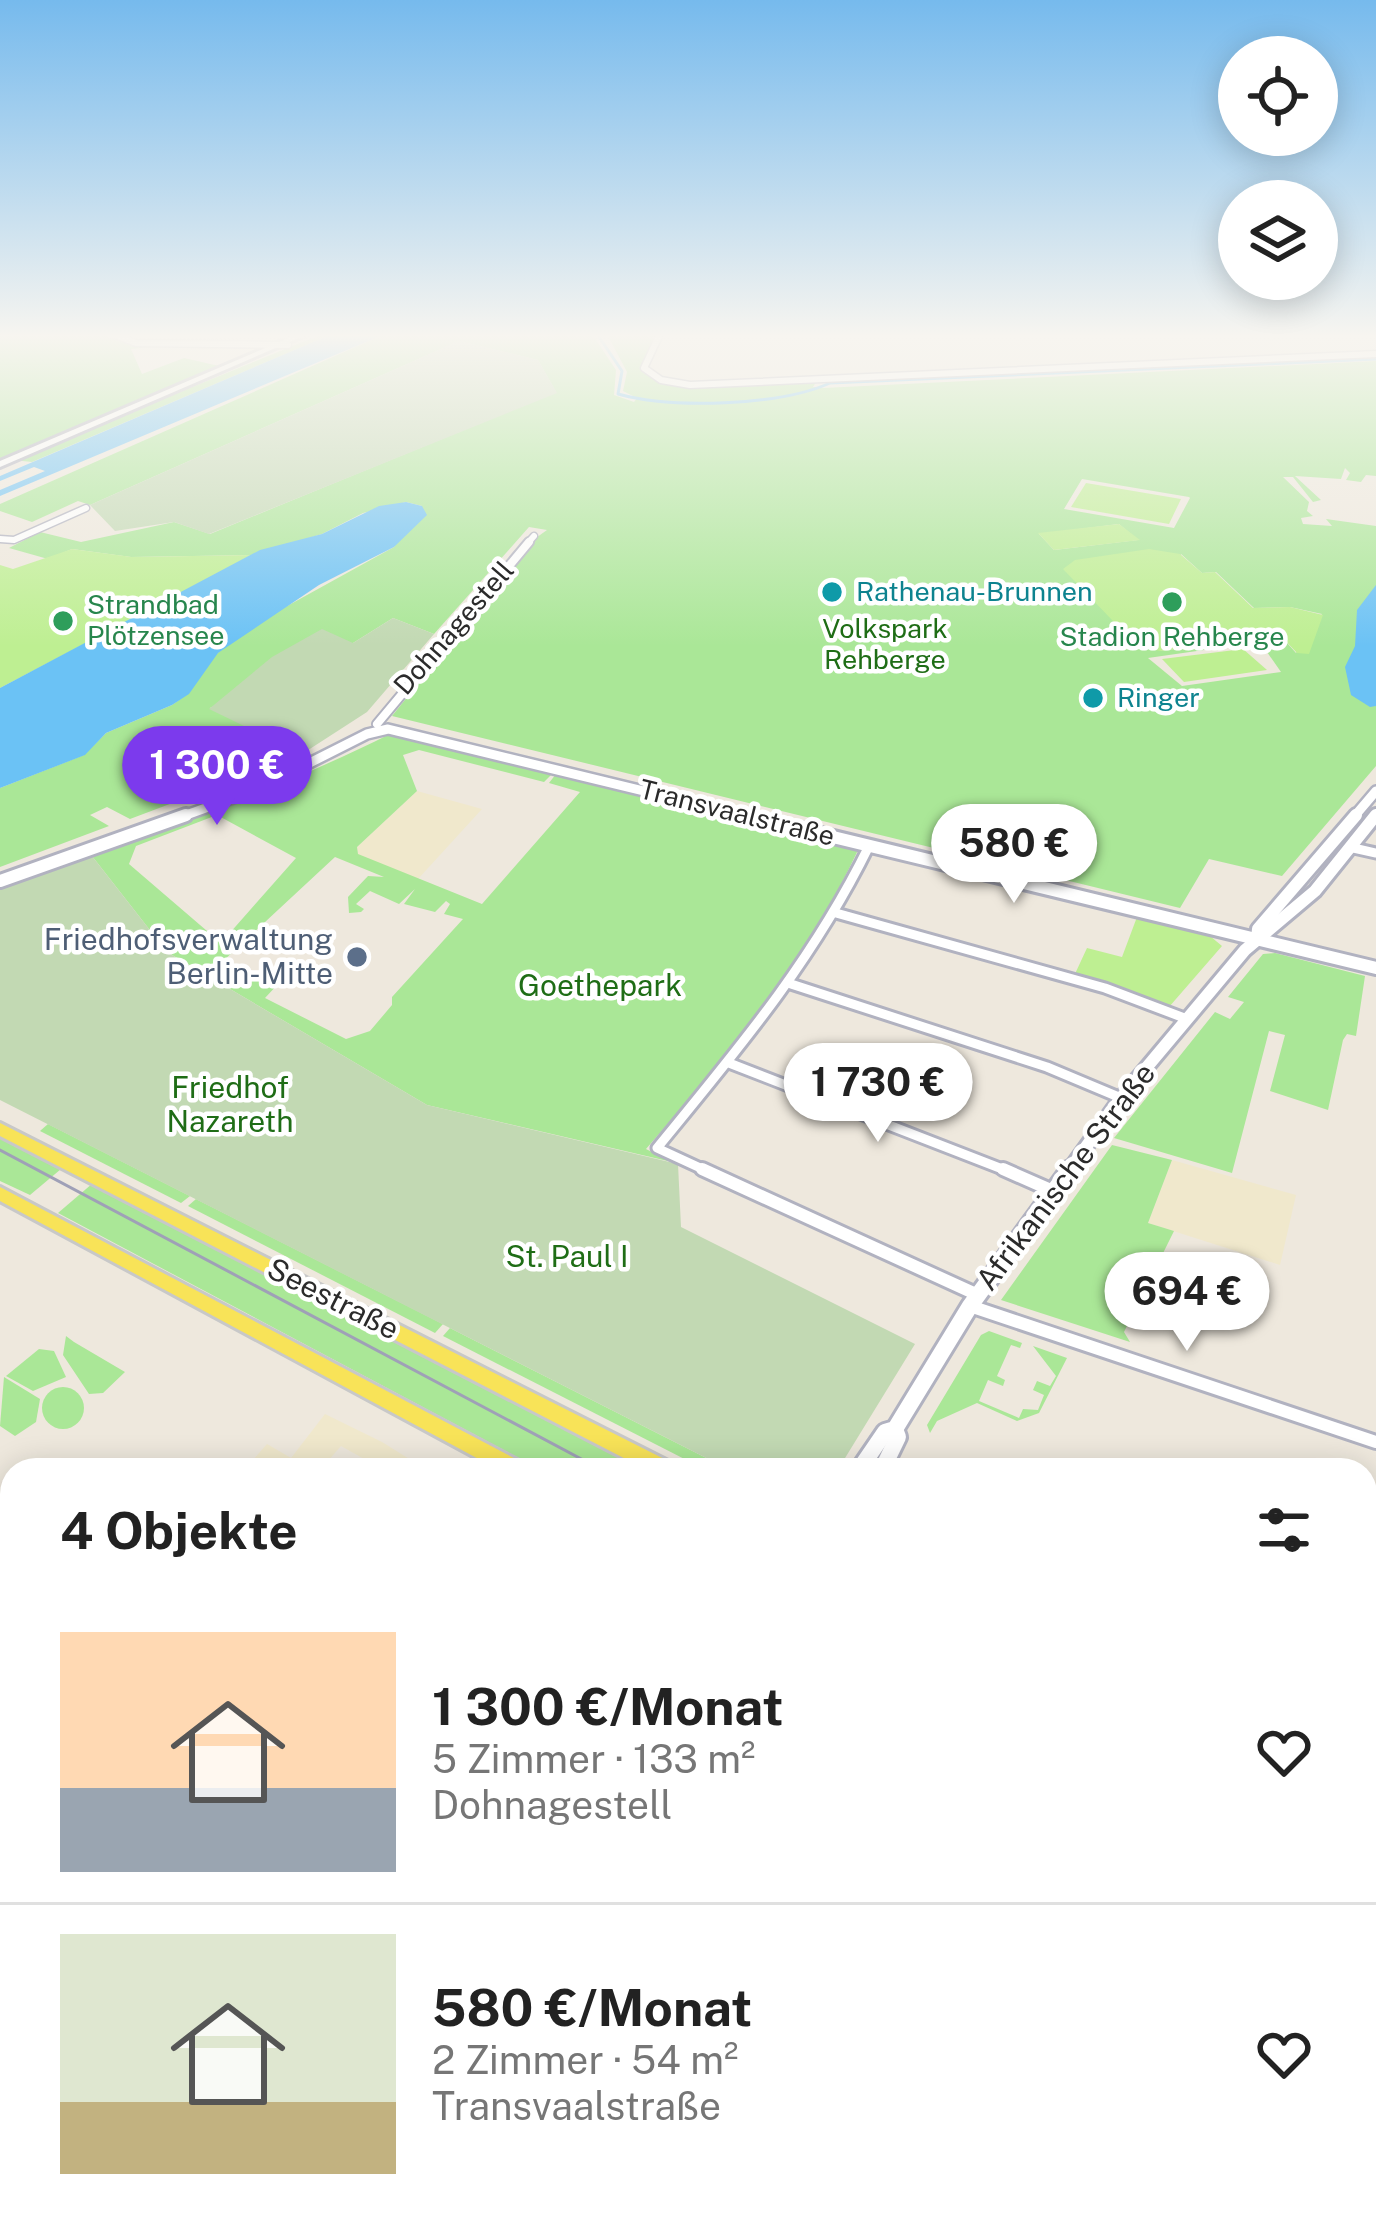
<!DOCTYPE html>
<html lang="de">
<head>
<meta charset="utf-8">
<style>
	body { margin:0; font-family:"Public Sans",sans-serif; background:#f2f2f2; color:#222; height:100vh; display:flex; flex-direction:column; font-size:45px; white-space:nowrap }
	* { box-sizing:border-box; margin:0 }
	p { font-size:39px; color:#767676 }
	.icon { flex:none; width:66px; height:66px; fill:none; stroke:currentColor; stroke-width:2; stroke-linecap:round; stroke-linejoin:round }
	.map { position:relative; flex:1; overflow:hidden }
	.panel { position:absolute; left:0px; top:1458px; width:1377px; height:771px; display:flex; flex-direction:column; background:#fff; border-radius:36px 36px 0 0; box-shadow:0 6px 30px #0003 }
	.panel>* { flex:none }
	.buttons { position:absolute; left:1218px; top:36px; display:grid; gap:24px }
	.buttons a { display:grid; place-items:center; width:120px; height:120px; border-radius:50%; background:#fff; box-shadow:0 6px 30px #0003; font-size:60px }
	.price { position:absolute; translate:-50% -102px; padding:0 27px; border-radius:42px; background:#fff; color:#222; font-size:39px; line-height:78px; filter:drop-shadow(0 3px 6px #0008) }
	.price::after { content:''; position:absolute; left:50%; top:72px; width:36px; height:27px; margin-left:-18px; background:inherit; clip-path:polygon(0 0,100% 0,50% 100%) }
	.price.on { background:#7c3aed; color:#fff }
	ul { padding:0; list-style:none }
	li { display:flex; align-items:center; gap:36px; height:300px; padding:0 60px }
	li+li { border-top:3px solid #e0e0e0 }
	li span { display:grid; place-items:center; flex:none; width:336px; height:240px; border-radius:0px; color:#555 }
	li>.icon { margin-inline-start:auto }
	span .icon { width:144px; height:144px; fill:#fffc; stroke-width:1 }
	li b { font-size:51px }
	h2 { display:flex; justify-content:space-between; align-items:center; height:144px; padding:0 60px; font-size:51px }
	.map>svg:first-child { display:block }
	.education { fill:#f0e8cc }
	.medical { fill:#f5dcda }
	.green { fill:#aae797; fill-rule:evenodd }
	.cemetery { fill:#c2d9b3 }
	.pitch { fill:#beef92 }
	.water { fill:#6bc2f5 }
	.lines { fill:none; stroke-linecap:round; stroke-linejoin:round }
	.stream { stroke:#6bc2f5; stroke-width:3 }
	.minor-far4-casing { stroke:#b1b2c0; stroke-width:9 }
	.minor-far3-casing { stroke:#b1b2c0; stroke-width:12 }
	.minor-far2-casing { stroke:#b1b2c0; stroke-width:15 }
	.minor-far1-casing { stroke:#b1b2c0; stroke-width:18 }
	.minor-casing { stroke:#b1b2c0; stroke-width:22 }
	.tertiary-far2-casing { stroke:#b1b2c0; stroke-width:14 }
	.tertiary-far1-casing { stroke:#b1b2c0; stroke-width:18 }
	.tertiary-casing { stroke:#b1b2c0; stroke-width:22 }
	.secondary-casing { stroke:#b1b2c0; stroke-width:6 }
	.primary-casing { stroke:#c8c8c8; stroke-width:6 }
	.minor-far4 { stroke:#fff; stroke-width:6 }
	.minor-far3 { stroke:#fff; stroke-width:8 }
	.minor-far2 { stroke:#fff; stroke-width:9 }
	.minor-far1 { stroke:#fff; stroke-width:12 }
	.minor { stroke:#fff; stroke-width:16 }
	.tertiary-far2 { stroke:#fff; stroke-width:9 }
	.tertiary-far1 { stroke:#fff; stroke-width:12 }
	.tertiary { stroke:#fff; stroke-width:16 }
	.secondary { fill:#fff; fill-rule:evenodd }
	.primary { fill:#f8e358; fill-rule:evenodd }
	.tram-far1 { stroke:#9fa0b7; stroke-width:3 }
	.tram { stroke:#9fa0b7; stroke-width:4.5 }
	.culture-dot { fill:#0f9aa8; stroke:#fff; stroke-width:4.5 }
	.leisure-dot { fill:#2e9e5b; stroke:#fff; stroke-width:4.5 }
	.service-dot { fill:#5c6f8a; stroke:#fff; stroke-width:4.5 }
	.labels { text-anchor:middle; stroke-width:9; stroke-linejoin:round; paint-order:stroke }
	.far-culture-label { font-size:27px; fill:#0d838f; stroke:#fff; text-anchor:start }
	.far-leisure-label { font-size:27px; fill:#27864d; stroke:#fff; text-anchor:start }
	.far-street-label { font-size:27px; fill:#2b2b2b; stroke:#fff }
	.far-park-label { font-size:27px; fill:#1f6d16; stroke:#fff }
	.service-label { font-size:30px; fill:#4e5e75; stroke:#fff; text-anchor:end }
	.park-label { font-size:30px; fill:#1f6d16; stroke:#fff }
	.street-label { font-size:30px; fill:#2b2b2b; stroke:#fff }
</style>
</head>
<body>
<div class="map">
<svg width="1376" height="2228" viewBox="0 0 1376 2228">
	<rect width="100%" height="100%" fill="#eee8dd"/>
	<g class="education">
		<path d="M 417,791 L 482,809 L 418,879 L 358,855 L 357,847 Z"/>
		<path d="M 1172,1160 L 1296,1195 L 1280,1265 L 1148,1223 Z"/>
		<path d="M 325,1414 L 382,1442 L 427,1470 L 372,1470 L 375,1465 L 341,1446 L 320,1470 L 244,1470 L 267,1444 L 291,1458 Z"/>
		<path d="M 1365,2203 L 1376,2210 L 1376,2228 L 1268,2228 L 1270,2217 L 1365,2217 Z"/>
		<path d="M 494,2217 L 732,2217 L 741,2224 L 739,2228 L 487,2228 Z"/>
	</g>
	<path class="medical" d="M 0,1515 L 12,1523 L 12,2217 L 372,2217 L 366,2228 L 0,2228 Z"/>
	<g class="green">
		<path d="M 0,334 L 106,334 L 128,344 L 170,345 L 131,349 L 142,374 L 184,358 L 228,368 L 0,461 Z"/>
		<path d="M 322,334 L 332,334 L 32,462 L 13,460 Z"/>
		<path d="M 385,334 L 592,334 L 616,370 L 614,395 L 634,402 L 637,398 L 623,391 L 627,372 L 607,334 L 656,334 L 640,369 L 666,384 L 816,382 L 813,387 L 823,388 L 1376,361 L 1376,476 L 1366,475 L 1361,482 L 1346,480 L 1350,473 L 1345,468 L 1341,479 L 1295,476 L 1321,500 L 1313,502 L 1293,477 L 1283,477 L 1309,502 L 1307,511 L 1313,516 L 1301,518 L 1303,524 L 1332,526 L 1326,519 L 1376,526 L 1376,766 L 1282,876 L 1209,859 L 1180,908 L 392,716 L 533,540 L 547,530 L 529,527 L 434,634 L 393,618 L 353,643 L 210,708 L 302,754 L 130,819 L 107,807 L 90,815 L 109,826 L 0,867 L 0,788 L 84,755 L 106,733 L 172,705 L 189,693 L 212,657 L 269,616 L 394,547 L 422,506 L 406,502 L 363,513 L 322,534 L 254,555 L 131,557 L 72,549 L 48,559 L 9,548 L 40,532 L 81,542 L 174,522 L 210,534 L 556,392 L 538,360 L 459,341 L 90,505 L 78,501 L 32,522 L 0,511 L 0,504 ZM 1082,479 L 1189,497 L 1190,498 L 1174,528 L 1064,509 ZM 1119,524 L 1138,540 L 1054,550 L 1039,534 ZM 1181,554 L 1202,573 L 1216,572 L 1254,608 L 1290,607 L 1322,614 L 1296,653 L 1280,635 L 1160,651 ZM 1260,642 L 1281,672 L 1182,686 L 1148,658 Z"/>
		<path d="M 390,734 L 553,773 L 544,782 L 419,750 L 403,755 L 417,791 L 357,847 L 358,854 L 482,904 L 580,792 L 549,783 L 556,774 L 859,848 C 806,963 728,1054 646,1149 L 672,1162 L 427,1105 L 167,952 L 92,856 C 193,819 296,781 390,734 ZM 217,815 L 296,858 L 221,943 L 129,864 L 136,846 ZM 335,857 L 384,877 L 368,876 L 348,897 L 349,913 L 361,912 L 364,909 L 356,904 L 370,891 L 399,904 L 415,889 L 404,904 L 435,912 L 446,901 L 450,904 L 444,914 L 463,919 L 392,997 L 392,1005 L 370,1031 L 346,1039 L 265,998 L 279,983 L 223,968 L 222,962 Z"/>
		<path d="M 1275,953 L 1365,976 L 1356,1036 L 1347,1034 L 1343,1040 L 1328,1110 L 1270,1091 L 1285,1035 L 1269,1031 L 1232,1173 L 1114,1138 L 1215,1012 L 1230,1019 L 1244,1002 L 1228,997 L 1263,954 Z"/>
		<path d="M 48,1124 L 190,1196 L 181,1203 L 40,1131 Z"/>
		<path d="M 0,1134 L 60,1166 L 61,1169 L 30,1195 L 0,1181 Z"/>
		<path d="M 1112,1145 L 1172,1160 L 1148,1223 L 1174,1231 L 1124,1332 L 1130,1342 L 1001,1300 Z"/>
		<path d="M 93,1183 L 649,1470 L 541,1470 L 58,1213 Z"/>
		<path d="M 196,1199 L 443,1324 L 435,1333 L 188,1206 Z"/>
		<path d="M 450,1328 L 730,1470 L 706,1470 L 443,1336 Z"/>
		<path d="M 989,1331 L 1022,1343 L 1020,1348 L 1011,1345 L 997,1376 L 1005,1380 L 1003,1386 L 988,1380 L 979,1401 L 1019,1418 L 1023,1409 L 1038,1410 L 1044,1395 L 1033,1390 L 1037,1381 L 1050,1386 L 1056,1376 L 1033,1346 L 1067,1358 L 1039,1413 L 1017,1421 L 977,1403 L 937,1421 L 930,1433 L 927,1425 L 981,1335 Z"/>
		<path d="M 66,1336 L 74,1342 L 125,1372 L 103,1393 L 89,1394 L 63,1355 Z"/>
		<path d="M 39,1349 L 54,1351 L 66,1377 L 33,1391 L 6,1376 Z"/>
		<path d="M 4,1377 L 40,1399 L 36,1422 L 15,1436 L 0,1426 Z"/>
		<circle cx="63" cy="1408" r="21"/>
	</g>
	<g class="cemetery">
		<path d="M 459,341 L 538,360 L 557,393 L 209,534 L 174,522 L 115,531 L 90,505 Z"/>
		<path d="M 393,618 L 434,634 L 367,712 L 302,754 L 209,709 L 272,657 L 322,629 L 353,643 Z"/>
		<path d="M 92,856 L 167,952 L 427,1105 L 678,1164 L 681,1227 L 915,1344 L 842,1463 L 834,1470 L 730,1470 L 0,1100 L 0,888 Z"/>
	</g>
	<g class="pitch">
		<path d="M 1086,483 L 1181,499 L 1169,524 L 1071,507 Z"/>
		<path d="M 1119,524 L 1140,540 L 1054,550 L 1038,533 Z"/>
		<path d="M 72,549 L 132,557 L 254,555 L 0,688 L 0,565 L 13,569 Z"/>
		<path d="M 1149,549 L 1180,554 L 1202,573 L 1215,572 L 1253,608 L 1290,607 L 1323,615 L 1309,654 L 1297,653 L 1280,635 L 1160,651 L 1137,646 L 1063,569 L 1075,560 Z"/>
		<path d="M 1243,649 L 1267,670 L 1184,682 L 1162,659 Z"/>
		<path d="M 1137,917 L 1210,936 L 1222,946 L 1169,1007 L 1074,976 L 1087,948 L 1122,957 Z"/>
	</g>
	<g class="water">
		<path d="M 332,334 L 385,334 L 0,496 L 0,490 L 45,471 L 34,467 L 0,481 L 0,476 Z"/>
		<path d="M 406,502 L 422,506 L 427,515 L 394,547 L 319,585 L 218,653 L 189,694 L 172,705 L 106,733 L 85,755 L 0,788 L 0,688 L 260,550 L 322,534 L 379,506 Z"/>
		<path d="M 1376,585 L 1376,706 L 1370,707 L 1351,695 L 1345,667 L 1355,646 L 1357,610 Z"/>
	</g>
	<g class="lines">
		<path class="stream" d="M 597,334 L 622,371 L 618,394 C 672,409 779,406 830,383 L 1376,359"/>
		<defs>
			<g id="minor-far4">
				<path d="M 112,334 L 136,343 L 288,345"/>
				<path d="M 660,334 L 644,368 L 661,380 L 690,385 L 1376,354"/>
				<path d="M 0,539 L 14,540 L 86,508"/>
				<path d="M 526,545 L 534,536"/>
			</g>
			<path id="minor-far3" d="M 377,724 L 529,542"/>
			<g id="minor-far2">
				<path d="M 1349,847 L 1376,853"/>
				<path d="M 836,913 L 1105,988 L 1187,1019"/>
				<path d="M 791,984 L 1047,1067 L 1121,1098"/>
				<path d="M 729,1063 L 1010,1172"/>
				<path d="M 709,1172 L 657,1148 C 738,1049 812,962 869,846"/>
			</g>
			<g id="minor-far1">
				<path d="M 702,1169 L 978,1295"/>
				<path d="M 1003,1169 L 1053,1191"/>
				<path d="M 970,1306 L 1376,1442"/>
				<path d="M 1368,1632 L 1376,1573"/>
			</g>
			<g id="minor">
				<path d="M 1365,1658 L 1369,1629"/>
				<path d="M 787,2217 L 803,2228"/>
				<path d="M 1224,2228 L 1227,2217"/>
			</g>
			<g id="tertiary-far2">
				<path d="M 178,818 L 258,789 L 367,734 L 388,729 L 755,818"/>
				<path d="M 1353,818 L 1376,791"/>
			</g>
			<g id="tertiary-far1">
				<path d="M 742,815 L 1376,968"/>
				<path d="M 0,881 L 186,815"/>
				<path d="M 1257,939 L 1258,929 L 1356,815"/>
				<path d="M 1068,1172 L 1121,1098 L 1245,950 L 1315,891 L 1376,815"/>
			</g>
			<g id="tertiary">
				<path d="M 859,1470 L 885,1432 L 895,1429 L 970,1306 L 1070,1169"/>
				<path d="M 882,1470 L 898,1437 L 895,1429"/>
			</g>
			<g id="secondary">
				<path d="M 298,334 L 308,334 L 0,467 L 0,461 Z"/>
				<path d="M 397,2217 L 425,2217 L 420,2228 L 392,2228 Z"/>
				<path d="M 437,2217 L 465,2217 L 460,2228 L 432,2228 Z"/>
			</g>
			<g id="primary">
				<path d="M 0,1123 L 674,1464 L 677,1470 L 647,1470 L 0,1136 Z"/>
				<path d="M 0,1187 L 525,1464 L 528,1470 L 499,1470 L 0,1201 Z"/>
				<path d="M 1365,1818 L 1376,1822 L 1376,1847 L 1365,1843 Z"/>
				<path d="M 1365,1909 L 1376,1914 L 1376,1941 L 1365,1936 Z"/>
			</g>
		</defs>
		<use href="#minor-far4" class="minor-far4-casing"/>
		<use href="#minor-far3" class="minor-far3-casing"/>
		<use href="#minor-far2" class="minor-far2-casing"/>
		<use href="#minor-far1" class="minor-far1-casing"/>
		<use href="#minor" class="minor-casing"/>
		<use href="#tertiary-far2" class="tertiary-far2-casing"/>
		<use href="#tertiary-far1" class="tertiary-far1-casing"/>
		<use href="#tertiary" class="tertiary-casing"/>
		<use href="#secondary" class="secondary-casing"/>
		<use href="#primary" class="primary-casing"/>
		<use href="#minor-far4" class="minor-far4"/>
		<use href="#minor-far3" class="minor-far3"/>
		<use href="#minor-far2" class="minor-far2"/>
		<use href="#minor-far1" class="minor-far1"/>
		<use href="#minor" class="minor"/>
		<use href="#tertiary-far2" class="tertiary-far2"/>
		<use href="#tertiary-far1" class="tertiary-far1"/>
		<use href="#tertiary" class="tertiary"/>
		<use href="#secondary" class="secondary"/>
		<use href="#primary" class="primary"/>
		<path class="tram-far1" d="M 0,1150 L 602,1470"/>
		<path class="tram" d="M 1365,1879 L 1376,1885"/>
	</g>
	<linearGradient id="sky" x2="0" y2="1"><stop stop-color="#76baed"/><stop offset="0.52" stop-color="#f7f5f0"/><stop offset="1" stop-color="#f7f5f0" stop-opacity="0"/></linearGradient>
	<rect width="1376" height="646" fill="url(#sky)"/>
	<g class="culture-dot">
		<circle cx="832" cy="592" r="12"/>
		<circle cx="1093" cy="698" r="12"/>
	</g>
	<g class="leisure-dot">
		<circle cx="1172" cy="602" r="12"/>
		<circle cx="63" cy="621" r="12"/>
	</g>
	<circle class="service-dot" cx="357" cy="957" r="12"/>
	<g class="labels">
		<g class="far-culture-label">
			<text x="856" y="601">Rathenau-Brunnen</text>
			<text x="1117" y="707">Ringer</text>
		</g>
		<g class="far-leisure-label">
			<text x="87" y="614">Strandbad<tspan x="87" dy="31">Plötzensee</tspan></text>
			<text x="1172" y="646" text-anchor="middle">Stadion Rehberge</text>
		</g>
		<g class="far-street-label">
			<text transform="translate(454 628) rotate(-49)" y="9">Dohnagestell</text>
			<text transform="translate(737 813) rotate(14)" y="9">Transvaalstraße</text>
		</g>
		<g class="far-park-label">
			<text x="885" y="638">Volkspark<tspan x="885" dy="31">Rehberge</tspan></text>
		</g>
		<g class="service-label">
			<text x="333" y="950">Friedhofsverwaltung<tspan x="333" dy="34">Berlin-Mitte</tspan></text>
		</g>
		<g class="park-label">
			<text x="600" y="996">Goethepark</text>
			<text x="230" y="1098">Friedhof<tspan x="230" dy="34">Nazareth</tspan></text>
			<text x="567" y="1267">St. Paul I</text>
		</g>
		<g class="street-label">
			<text transform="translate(1066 1177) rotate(-53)" y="10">Afrikanische Straße</text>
			<text transform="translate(333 1299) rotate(27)" y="10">Seestraße</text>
		</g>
	</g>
</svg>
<div class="buttons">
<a><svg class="icon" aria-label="locate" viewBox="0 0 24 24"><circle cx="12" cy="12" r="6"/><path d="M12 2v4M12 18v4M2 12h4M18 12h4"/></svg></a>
<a><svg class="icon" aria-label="layers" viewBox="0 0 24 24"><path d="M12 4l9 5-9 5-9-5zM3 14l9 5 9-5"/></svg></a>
</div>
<b class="price on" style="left:217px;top:828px">1 300 €</b>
<b class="price" style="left:1014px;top:906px">580 €</b>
<b class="price" style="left:878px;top:1145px">1 730 €</b>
<b class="price" style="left:1187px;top:1354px">694 €</b>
<section class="panel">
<h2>4 Objekte<svg class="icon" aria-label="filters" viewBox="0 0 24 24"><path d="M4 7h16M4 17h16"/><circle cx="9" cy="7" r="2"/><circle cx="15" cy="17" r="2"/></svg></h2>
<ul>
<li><span style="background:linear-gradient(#ffd9b3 65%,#9aa5b1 0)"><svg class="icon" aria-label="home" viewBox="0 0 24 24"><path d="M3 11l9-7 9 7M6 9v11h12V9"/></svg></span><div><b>1 300 €/Monat</b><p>5 Zimmer · 133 m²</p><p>Dohnagestell</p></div><svg class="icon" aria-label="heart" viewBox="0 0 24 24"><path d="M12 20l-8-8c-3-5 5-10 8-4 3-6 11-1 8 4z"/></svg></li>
<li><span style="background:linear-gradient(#dfe7d0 70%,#c2b280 0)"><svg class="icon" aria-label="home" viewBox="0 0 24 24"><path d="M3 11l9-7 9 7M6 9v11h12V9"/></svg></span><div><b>580 €/Monat</b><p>2 Zimmer · 54 m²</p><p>Transvaalstraße</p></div><svg class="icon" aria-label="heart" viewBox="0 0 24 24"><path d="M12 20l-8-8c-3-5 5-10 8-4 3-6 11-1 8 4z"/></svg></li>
</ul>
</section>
</div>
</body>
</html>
